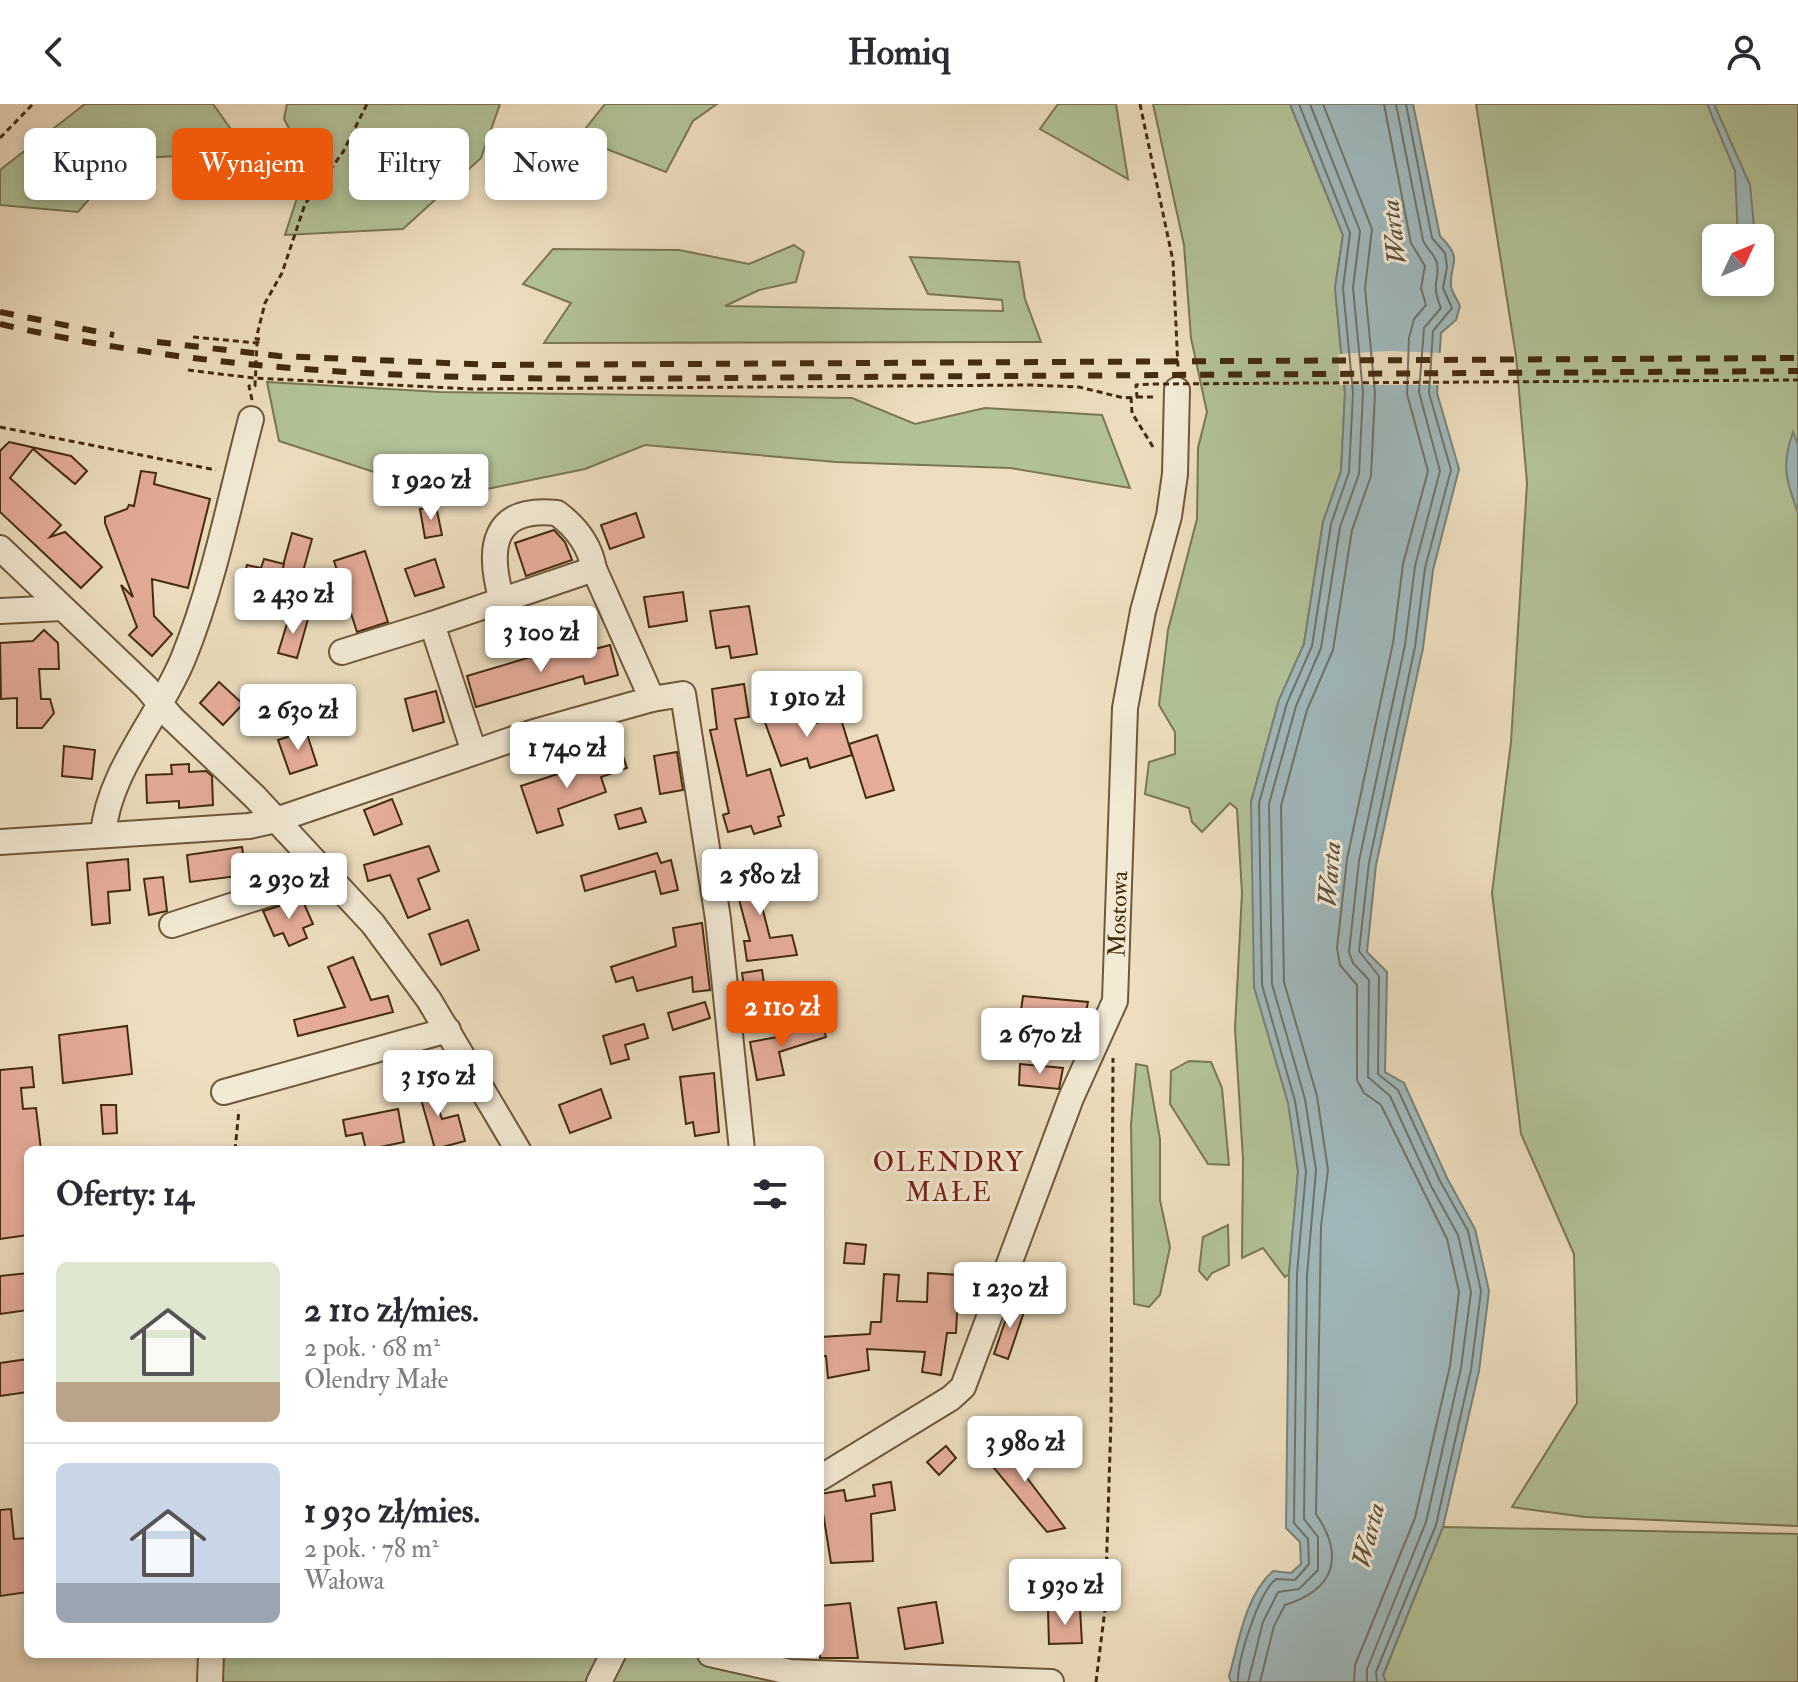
<!DOCTYPE html>
<html lang="pl">
<head>
<meta charset="utf-8">
<style>
	body { margin:0; font-family:"IM FELL Double Pica",serif; background:#f7f7f7; color:#2b2b33; height:100vh; display:flex; flex-direction:column; font-size:30px; white-space:nowrap }
	* { box-sizing:border-box; margin:0 }
	p { font-size:26px; color:#7c7c81 }
	.icon { flex:none; width:44px; height:44px; fill:none; stroke:currentColor; stroke-width:2; stroke-linecap:round; stroke-linejoin:round }
	.map { position:relative; flex:1; overflow:hidden }
	.panel { position:absolute; left:24px; top:1042px; width:800px; height:512px; display:flex; flex-direction:column; background:#fff; border-radius:12px; box-shadow:0 4px 12px #0003 }
	.panel>* { flex:none }
	.top-card { position:absolute; left:24px; top:24px; width:800px; height:72px; display:flex; gap:16px }
	.needle { width:52px; rotate:46deg }
	.controls { position:absolute; left:1702px; top:120px; display:grid; gap:16px }
	.controls a { display:grid; place-items:center; width:72px; height:72px; border-radius:12px; background:#fff; box-shadow:0 4px 12px #0003; font-size:40px }
	.price { position:absolute; translate:-50% -68px; padding:0 18px; border-radius:8px; background:#fff; color:#222; font-size:26px; line-height:52px; filter:drop-shadow(0 2px 4px #0008) }
	.price::after { content:''; position:absolute; left:50%; top:48px; width:24px; height:18px; margin-left:-12px; background:inherit; clip-path:polygon(0 0,100% 0,50% 100%) }
	.price.on { background:#ea580c; color:#fff }
	ul { padding:0; list-style:none }
	li { display:flex; align-items:center; gap:24px; height:200px; padding:0 32px }
	li+li { border-top:2px solid #e1e1e2 }
	li span { display:grid; place-items:center; flex:none; width:224px; height:160px; border-radius:12px; color:#555 }
	li>.icon { margin-inline-start:auto }
	span .icon { width:96px; height:96px; fill:#fffc; stroke-width:1 }
	li b { font-size:34px }
	h2 { display:flex; justify-content:space-between; align-items:center; height:96px; padding:0 32px; font-size:34px }
	.tag { padding:0 28px; border-radius:12px; background:#fff; box-shadow:0 4px 12px #0003; font-size:28px; line-height:72px }
	.tag.on { background:#ea580c; color:#fff }
	header { display:flex; justify-content:space-between; align-items:center; height:104px; padding:0 32px; background:#fff; font-size:36px; font-weight:700 }
	.map>svg:first-child { display:block }
	.green { fill:#b2c297; stroke:#7b7753; stroke-width:2; fill-rule:evenodd }
	.water { fill:#9fb9bd; stroke:#7b8177; stroke-width:2 }
	.pier { fill:#eddebf }
	.lines { fill:none; stroke-linecap:round; stroke-linejoin:round }
	.shore { stroke:#727266; stroke-width:2 }
	.building { fill:#e6ad9a; stroke:#442c0f; stroke-width:2 }
	.minor-casing { stroke:#6e583b; stroke-width:28 }
	.path { stroke:#442c0f; stroke-width:3; stroke-dasharray:6 4; stroke-linecap:butt }
	.minor { stroke:#f3ead5; stroke-width:24 }
	.rail { stroke:#442c0f; stroke-width:6; stroke-dasharray:14 14; stroke-linecap:butt }
	.path-bridge { stroke:#442c0f; stroke-width:3; stroke-dasharray:6 4; stroke-linecap:butt }
	.labels { text-anchor:middle; stroke-width:6; stroke-linejoin:round; paint-order:stroke }
	.street-label { font-size:24px; fill:#442c0f; stroke:#f3ead5 }
	.water-label { font-size:26px; font-style:italic; fill:#5b4f3a; stroke:#f3ead5 }
	.neighbourhood-label { font-size:26px; letter-spacing:2px; fill:#7a1f14; stroke:#f3ead5 }
</style>
</head>
<body>
<header><svg class="icon" aria-label="back" viewBox="0 0 24 24"><path d="M15 5l-7 7 7 7"/></svg>Homiq<svg class="icon" aria-label="person" viewBox="0 0 24 24"><circle cx="12" cy="8" r="4"/><path d="M4 21q1-7 8-7t8 7"/></svg></header>
<div class="map">
<svg width="1798" height="1578" viewBox="0 0 1798 1578">
	<rect width="100%" height="100%" fill="#eddebf"/>
	<filter id="stains"><feTurbulence type="fractalNoise" baseFrequency=".0025" numOctaves="4"/><feColorMatrix values="0 0 0 0 .2 0 0 0 0 .09 0 0 0 0 .02 0 0 0 .5 -.17"/></filter>
	<radialGradient id="worn" r=".72"><stop offset=".6" stop-color="#630" stop-opacity="0"/><stop offset="1" stop-color="#630" stop-opacity=".3"/></radialGradient>
	<g class="green">
		<path d="M 85,0 L 213,0 L 247,48 L 124,55 L 78,108 L 0,101 L 0,66 Z"/>
		<path d="M 287,0 L 500,0 L 481,54 L 403,125 L 285,131 L 308,60 L 284,15 Z"/>
		<path d="M 605,0 L 717,0 L 693,17 L 666,68 L 578,34 Z"/>
		<path d="M 1058,0 L 1116,0 L 1128,75 L 1040,25 Z"/>
		<path d="M 1153,0 L 1290,0 L 1343,131 L 1335,184 L 1345,289 L 1341,367 L 1323,418 L 1304,540 L 1279,596 L 1251,698 L 1298,1067 L 1289,1170 L 1285,1173 L 1263,1144 L 1242,1154 L 1243,1055 L 1235,925 L 1242,789 L 1237,705 L 1230,699 L 1202,728 L 1192,718 L 1189,704 L 1145,690 L 1149,658 L 1175,650 L 1175,628 L 1159,601 L 1168,526 L 1197,415 L 1198,344 L 1207,308 L 1191,234 L 1184,141 Z"/>
		<path d="M 1476,0 L 1798,0 L 1798,1422 L 1585,1413 L 1512,1403 L 1577,1299 L 1574,1150 L 1521,1030 L 1492,789 L 1511,638 L 1527,379 L 1516,252 ZM 1716,134 L 1760,134 L 1760,178 L 1716,178 Z"/>
		<path d="M 794,141 L 804,148 L 796,178 L 759,186 L 725,202 L 1003,207 L 1002,196 L 928,190 L 910,153 L 1019,158 L 1025,195 L 1041,238 L 544,239 L 571,199 L 523,180 L 553,145 L 679,146 L 749,160 Z"/>
		<path d="M 267,278 L 440,288 L 852,294 L 915,320 L 985,304 L 1102,311 L 1130,384 L 1010,364 L 836,358 L 645,341 L 585,365 L 487,385 L 423,384 L 279,337 Z"/>
		<path d="M 1189,957 L 1211,958 L 1222,984 L 1229,1061 L 1208,1060 L 1170,1000 L 1171,967 Z"/>
		<path d="M 1136,960 L 1147,962 L 1160,1035 L 1160,1096 L 1170,1143 L 1160,1191 L 1149,1203 L 1134,1200 L 1131,1021 Z"/>
		<path d="M 1228,1121 L 1229,1161 L 1212,1169 L 1207,1176 L 1199,1167 L 1203,1133 Z"/>
		<path d="M 1443,1423 L 1798,1430 L 1798,1578 L 1386,1578 L 1383,1572 Z"/>
		<path d="M 211,1550 L 704,1550 L 882,1578 L 210,1578 Z"/>
	</g>
	<g class="water">
		<path d="M 1290,0 L 1413,0 L 1440,132 C 1465,157 1449,158 1451,183 C 1452,188 1458,197 1460,202 L 1456,216 L 1441,229 L 1437,289 L 1459,365 L 1433,466 L 1423,544 L 1376,761 L 1367,848 L 1387,868 L 1385,968 L 1404,979 L 1447,1074 L 1475,1125 L 1489,1187 L 1479,1267 L 1443,1423 L 1383,1571 L 1386,1578 L 1231,1578 L 1229,1572 C 1239,1538 1245,1492 1273,1467 L 1291,1469 L 1301,1460 L 1300,1438 L 1286,1424 L 1289,1170 L 1298,1067 L 1288,999 L 1254,883 L 1251,698 L 1279,596 L 1304,540 L 1323,418 L 1341,367 L 1345,289 L 1335,184 L 1343,131 Z"/>
		<path d="M 1707,0 L 1714,0 L 1750,81 L 1755,134 L 1738,134 L 1735,67 Z"/>
		<path d="M 1793,328 L 1798,341 L 1798,409 C 1786,376 1781,362 1793,328 Z"/>
	</g>
	<path class="pier" d="M 1389,247 L 1442,249 L 1441,281 L 1340,281 L 1338,250 Z"/>
	<g class="lines">
		<g class="shore">
			<path d="M 1238,1578 C 1237,1556 1259,1488 1276,1475 L 1295,1476 L 1309,1460 L 1308,1435 L 1294,1419 L 1297,1170 L 1306,1067 L 1295,997 L 1262,881 L 1259,699 L 1287,599 L 1312,542 L 1331,420 L 1349,368 L 1353,289 L 1343,184 L 1350,129 L 1299,0"/>
			<path d="M 1248,1578 L 1263,1518 L 1278,1488 L 1299,1485 L 1318,1466 L 1318,1433 L 1304,1415 L 1307,1171 L 1316,1066 L 1305,995 L 1272,880 L 1269,700 L 1296,602 L 1321,544 L 1340,423 L 1359,370 L 1363,289 L 1353,184 L 1360,127 L 1310,0"/>
			<path d="M 1260,1578 L 1274,1522 L 1285,1501 C 1333,1486 1346,1454 1316,1410 L 1321,1122 L 1328,1066 L 1317,992 L 1284,878 L 1281,702 L 1307,606 L 1333,546 L 1352,426 L 1371,372 L 1375,289 L 1365,184 L 1372,125 L 1323,0"/>
			<path d="M 1354,1578 L 1355,1561 L 1415,1414 L 1450,1262 L 1459,1188 L 1447,1135 L 1381,1001 L 1364,989 L 1357,976 L 1357,881 L 1340,861 L 1337,844 L 1347,755 L 1393,539 L 1403,460 L 1428,367 L 1407,290 L 1409,234 L 1414,215 L 1426,201 L 1421,184 L 1425,162 L 1411,139 L 1384,0"/>
			<path d="M 1367,1578 L 1367,1565 L 1426,1418 L 1461,1264 L 1471,1188 L 1458,1131 L 1431,1082 L 1390,992 L 1368,973 L 1369,876 L 1353,859 L 1349,848 L 1359,757 L 1405,541 L 1415,462 L 1440,367 L 1419,288 L 1424,224 L 1441,204 C 1430,177 1440,179 1437,159 C 1435,150 1426,145 1423,136 L 1396,0"/>
			<path d="M 1377,1578 L 1376,1568 L 1436,1421 L 1471,1266 L 1481,1187 L 1468,1127 L 1440,1077 L 1398,986 L 1378,970 L 1379,872 L 1359,847 L 1369,759 L 1415,543 L 1425,464 L 1451,366 L 1429,289 L 1433,227 L 1452,204 L 1443,184 L 1447,163 L 1445,149 L 1432,134 L 1406,0"/>
		</g>
	</g>
	<g class="building">
		<path d="M 9,338 L 71,352 L 87,367 L 75,380 L 33,345 L 10,374 L 61,421 L 50,433 L 65,428 L 102,463 L 81,484 L 0,408 L 0,347 Z"/>
		<path d="M 141,367 L 156,369 L 154,380 L 210,395 L 188,484 L 152,475 L 154,512 L 172,530 L 152,552 L 129,531 L 137,523 L 121,481 L 133,493 L 105,419 L 105,413 L 127,405 L 129,401 L 134,402 Z"/>
		<path d="M 436,402 L 442,431 L 425,434 L 420,405 Z"/>
		<path d="M 636,409 L 644,433 L 610,445 L 601,421 Z"/>
		<path d="M 554,426 L 565,438 L 572,456 L 526,472 L 515,439 Z"/>
		<path d="M 292,429 L 312,435 L 302,471 L 282,465 Z"/>
		<path d="M 365,447 L 388,518 L 357,528 L 334,457 Z"/>
		<path d="M 264,455 L 284,460 L 274,499 L 239,490 L 247,461 L 261,464 Z"/>
		<path d="M 435,455 L 444,483 L 415,492 L 405,465 Z"/>
		<path d="M 683,488 L 687,517 L 649,523 L 644,493 Z"/>
		<path d="M 749,502 L 757,550 L 731,554 L 729,542 L 716,544 L 710,507 Z"/>
		<path d="M 290,510 L 308,515 L 297,554 L 278,549 Z"/>
		<path d="M 44,526 L 58,539 L 59,565 L 39,565 L 41,595 L 50,595 L 54,609 L 42,624 L 17,624 L 17,594 L 1,595 L 0,539 L 33,537 Z"/>
		<path d="M 610,541 L 618,571 L 585,580 L 583,572 L 476,603 L 467,572 L 561,544 L 564,553 Z"/>
		<path d="M 219,578 L 243,600 L 223,621 L 200,599 Z"/>
		<path d="M 744,580 L 749,613 L 735,615 L 747,672 L 770,665 L 784,711 L 778,713 L 781,722 L 754,730 L 751,722 L 728,728 L 723,711 L 729,709 L 710,626 L 717,625 L 712,585 Z"/>
		<path d="M 436,587 L 444,618 L 413,627 L 405,595 Z"/>
		<path d="M 795,601 L 803,623 L 840,612 L 852,651 L 810,664 L 807,654 L 781,662 L 763,613 Z"/>
		<path d="M 306,627 L 317,661 L 290,670 L 278,636 Z"/>
		<path d="M 877,631 L 894,686 L 866,694 L 849,640 Z"/>
		<path d="M 64,642 L 95,646 L 92,675 L 62,672 Z"/>
		<path d="M 677,648 L 683,686 L 660,690 L 654,652 Z"/>
		<path d="M 622,649 L 627,664 L 601,673 L 606,688 L 558,705 L 563,721 L 537,729 L 521,682 Z"/>
		<path d="M 189,660 L 189,668 L 206,667 L 212,672 L 213,701 L 179,704 L 179,697 L 147,699 L 146,671 L 172,670 L 171,661 Z"/>
		<path d="M 392,695 L 402,720 L 374,731 L 364,706 Z"/>
		<path d="M 641,704 L 646,718 L 619,725 L 615,711 Z"/>
		<path d="M 429,742 L 439,767 L 418,775 L 430,805 L 408,814 L 390,771 L 368,777 L 364,761 Z"/>
		<path d="M 242,743 L 246,771 L 190,778 L 187,751 Z"/>
		<path d="M 657,749 L 661,759 L 671,756 L 678,786 L 661,790 L 655,767 L 585,787 L 581,772 Z"/>
		<path d="M 279,751 L 286,769 L 264,776 L 258,759 Z"/>
		<path d="M 128,755 L 130,786 L 108,788 L 110,819 L 92,821 L 87,759 Z"/>
		<path d="M 774,762 L 778,781 L 758,787 L 770,834 L 792,831 L 797,851 L 747,857 L 744,837 L 750,837 L 733,773 Z"/>
		<path d="M 163,773 L 167,807 L 149,811 L 144,775 Z"/>
		<path d="M 302,795 L 313,820 L 303,824 L 307,834 L 289,842 L 283,829 L 274,832 L 263,807 Z"/>
		<path d="M 468,816 L 479,846 L 441,861 L 429,830 Z"/>
		<path d="M 702,819 L 710,886 L 693,888 L 692,873 L 637,887 L 633,873 L 616,878 L 611,863 L 676,842 L 673,824 Z"/>
		<path d="M 353,853 L 371,896 L 388,892 L 393,908 L 298,932 L 294,916 L 345,903 L 328,863 Z"/>
		<path d="M 762,866 L 765,887 L 745,890 L 742,869 Z"/>
		<path d="M 1023,892 L 1088,898 L 1083,922 L 1042,914 L 1040,930 L 1018,928 Z"/>
		<path d="M 705,898 L 710,914 L 673,926 L 668,909 Z"/>
		<path d="M 821,916 L 826,933 L 779,948 L 784,971 L 757,976 L 750,938 L 789,931 L 787,927 Z"/>
		<path d="M 644,920 L 648,934 L 625,941 L 629,955 L 611,960 L 603,932 Z"/>
		<path d="M 127,922 L 132,970 L 63,979 L 59,931 Z"/>
		<path d="M 1020,960 L 1063,964 L 1059,985 L 1019,981 Z"/>
		<path d="M 32,963 L 34,983 L 21,984 L 23,1005 L 36,1004 L 41,1046 L 28,1046 L 28,1131 L 0,1135 L 0,966 Z"/>
		<path d="M 714,969 L 719,1028 L 695,1032 L 693,1018 L 686,1020 L 680,973 Z"/>
		<path d="M 427,970 L 442,1015 L 458,1011 L 465,1037 L 435,1045 L 415,974 Z"/>
		<path d="M 601,985 L 611,1014 L 570,1029 L 559,1001 Z"/>
		<path d="M 101,1001 L 116,1001 L 117,1029 L 103,1030 Z"/>
		<path d="M 398,1005 L 404,1038 L 366,1046 L 362,1029 L 346,1032 L 343,1016 Z"/>
		<path d="M 846,1139 L 866,1141 L 864,1160 L 844,1159 Z"/>
		<path d="M 28,1169 L 28,1206 L 0,1210 L 0,1172 Z"/>
		<path d="M 928,1169 L 959,1171 L 956,1229 L 947,1229 L 941,1271 L 922,1268 L 925,1248 L 867,1245 L 869,1266 L 828,1274 L 826,1252 L 820,1252 L 820,1233 L 870,1230 L 871,1218 L 881,1218 L 884,1170 L 899,1171 L 897,1197 L 927,1198 Z"/>
		<path d="M 1012,1197 L 1026,1202 L 1008,1255 L 994,1250 Z"/>
		<path d="M 28,1255 L 28,1288 L 0,1292 L 0,1259 Z"/>
		<path d="M 1024,1331 L 1033,1342 L 1015,1358 L 1065,1424 L 1047,1428 L 989,1358 Z"/>
		<path d="M 946,1342 L 956,1354 L 939,1371 L 927,1358 Z"/>
		<path d="M 891,1378 L 895,1406 L 871,1410 L 873,1457 L 831,1459 L 820,1390 L 844,1386 L 846,1397 L 875,1392 L 873,1381 Z"/>
		<path d="M 11,1405 L 14,1435 L 28,1434 L 28,1488 L 0,1492 L 0,1406 Z"/>
		<path d="M 936,1498 L 943,1539 L 905,1545 L 898,1504 Z"/>
		<path d="M 850,1499 L 858,1554 L 820,1554 L 820,1502 Z"/>
		<path d="M 1080,1505 L 1082,1539 L 1049,1540 L 1048,1506 Z"/>
	</g>
	<g class="lines">
		<defs>
			<g id="minor">
				<path d="M 0,444 L 146,583 L 172,614 L 255,693 L 373,820 L 429,896 L 518,1046"/>
				<path d="M 502,497 C 487,445 491,402 557,409 C 576,423 590,442 594,465"/>
				<path d="M 0,507 L 62,504"/>
				<path d="M 342,548 L 432,520"/>
				<path d="M 474,648 L 432,520 L 594,465 L 652,595"/>
				<path d="M 103,731 C 108,668 159,613 183,555 C 214,479 230,395 251,315"/>
				<path d="M 0,738 L 249,722 L 276,716 L 534,628 L 652,595 L 683,590 L 718,815 L 742,1046"/>
				<path d="M 172,821 L 296,781 L 319,763"/>
				<path d="M 224,988 L 448,926"/>
				<path id="s1" d="M 820,1374 L 951,1294 L 963,1283 L 1071,994 L 1115,897 L 1125,604 L 1143,507 L 1169,412 L 1175,370 L 1177,286"/>
				<path d="M 710,1550 L 790,1568 L 1051,1578"/>
				<path d="M 210,1578 L 211,1550"/>
				<path d="M 599,1578 L 613,1550"/>
			</g>
		</defs>
		<use href="#minor" class="minor-casing"/>
		<g class="path">
			<path d="M 1140,0 L 1173,157 L 1178,264"/>
			<path d="M 0,34 L 33,0"/>
			<path d="M 193,233 L 257,239"/>
			<path d="M 188,266 L 253,274 L 473,285 L 1031,281 L 1079,283 L 1124,294 L 1137,293 L 1136,281 L 1153,280"/>
			<path d="M 1131,293 L 1132,309 L 1153,343"/>
			<path d="M 1137,293 L 1157,293"/>
			<path d="M 252,296 L 249,282 L 255,282 L 257,239 L 261,235 L 256,235 L 265,199 L 282,169 L 305,100 L 343,48 L 367,0"/>
			<path d="M 0,323 L 216,366"/>
			<path d="M 235,1046 L 239,1006"/>
			<path d="M 1096,1578 L 1105,1505 L 1111,1317 L 1113,954"/>
		</g>
		<use href="#minor" class="minor"/>
		<g class="rail">
			<path d="M 0,208 L 114,231"/>
			<path d="M 0,220 C 278,285 564,275 847,273 C 1164,271 1481,269 1798,267"/>
			<path d="M 157,238 L 279,252 L 494,261 L 1798,254"/>
		</g>
		<path class="path-bridge" d="M 1153,280 L 1798,276"/>
	</g>
	<g class="labels">
		<g class="street-label">
			<text dy="8" stroke="none"><textPath href="#s1" startOffset="672">Mostowa</textPath></text>
		</g>
		<g class="water-label">
			<text transform="translate(1393 128) rotate(-97)" y="9">Warta</text>
			<text transform="translate(1329 770) rotate(-86)" y="9">Warta</text>
			<text transform="translate(1368 1431) rotate(-76)" y="9">Warta</text>
		</g>
		<g class="neighbourhood-label">
			<text x="949" y="1067">OLENDRY<tspan x="949" dy="30">MAŁE</tspan></text>
		</g>
	</g>
	<rect width="100%" height="100%" filter="url(#stains)"/>
	<rect width="100%" height="100%" fill="url(#worn)"/>
</svg>
<div class="controls">
<a><svg class="needle" viewBox="-14 -14 28 28"><path d="M0-13l5 13h-10z" fill="#e53935"/><path d="M0 13l5-13h-10z" fill="#7c7c81"/></svg></a>
</div>
<b class="price" style="left:431px;top:418px">1 920 zł</b>
<b class="price" style="left:293px;top:532px">2 430 zł</b>
<b class="price" style="left:541px;top:570px">3 100 zł</b>
<b class="price" style="left:807px;top:635px">1 910 zł</b>
<b class="price" style="left:298px;top:648px">2 630 zł</b>
<b class="price" style="left:567px;top:686px">1 740 zł</b>
<b class="price" style="left:760px;top:813px">2 580 zł</b>
<b class="price" style="left:289px;top:817px">2 930 zł</b>
<b class="price on" style="left:782px;top:945px">2 110 zł</b>
<b class="price" style="left:1040px;top:972px">2 670 zł</b>
<b class="price" style="left:438px;top:1014px">3 150 zł</b>
<b class="price" style="left:1010px;top:1226px">1 230 zł</b>
<b class="price" style="left:1025px;top:1380px">3 980 zł</b>
<b class="price" style="left:1065px;top:1523px">1 930 zł</b>
<div class="top-card">
<a class="tag">Kupno</a>
<a class="tag on">Wynajem</a>
<a class="tag">Filtry</a>
<a class="tag">Nowe</a>
</div>
<section class="panel">
<h2>Oferty: 14<svg class="icon" aria-label="filters" viewBox="0 0 24 24"><path d="M4 7h16M4 17h16"/><circle cx="9" cy="7" r="2"/><circle cx="15" cy="17" r="2"/></svg></h2>
<ul>
<li><span style="background:linear-gradient(#dfe7d0 75%,#b9a48a 0)"><svg class="icon" aria-label="home" viewBox="0 0 24 24"><path d="M3 11l9-7 9 7M6 9v11h12V9"/></svg></span><div><b>2 110 zł/mies.</b><p>2 pok. · 68 m²</p><p>Olendry Małe</p></div></li>
<li><span style="background:linear-gradient(#c9d6e8 75%,#9aa5b1 0)"><svg class="icon" aria-label="home" viewBox="0 0 24 24"><path d="M3 11l9-7 9 7M6 9v11h12V9"/></svg></span><div><b>1 930 zł/mies.</b><p>2 pok. · 78 m²</p><p>Wałowa</p></div></li>
</ul>
</section>
</div>
</body>
</html>
